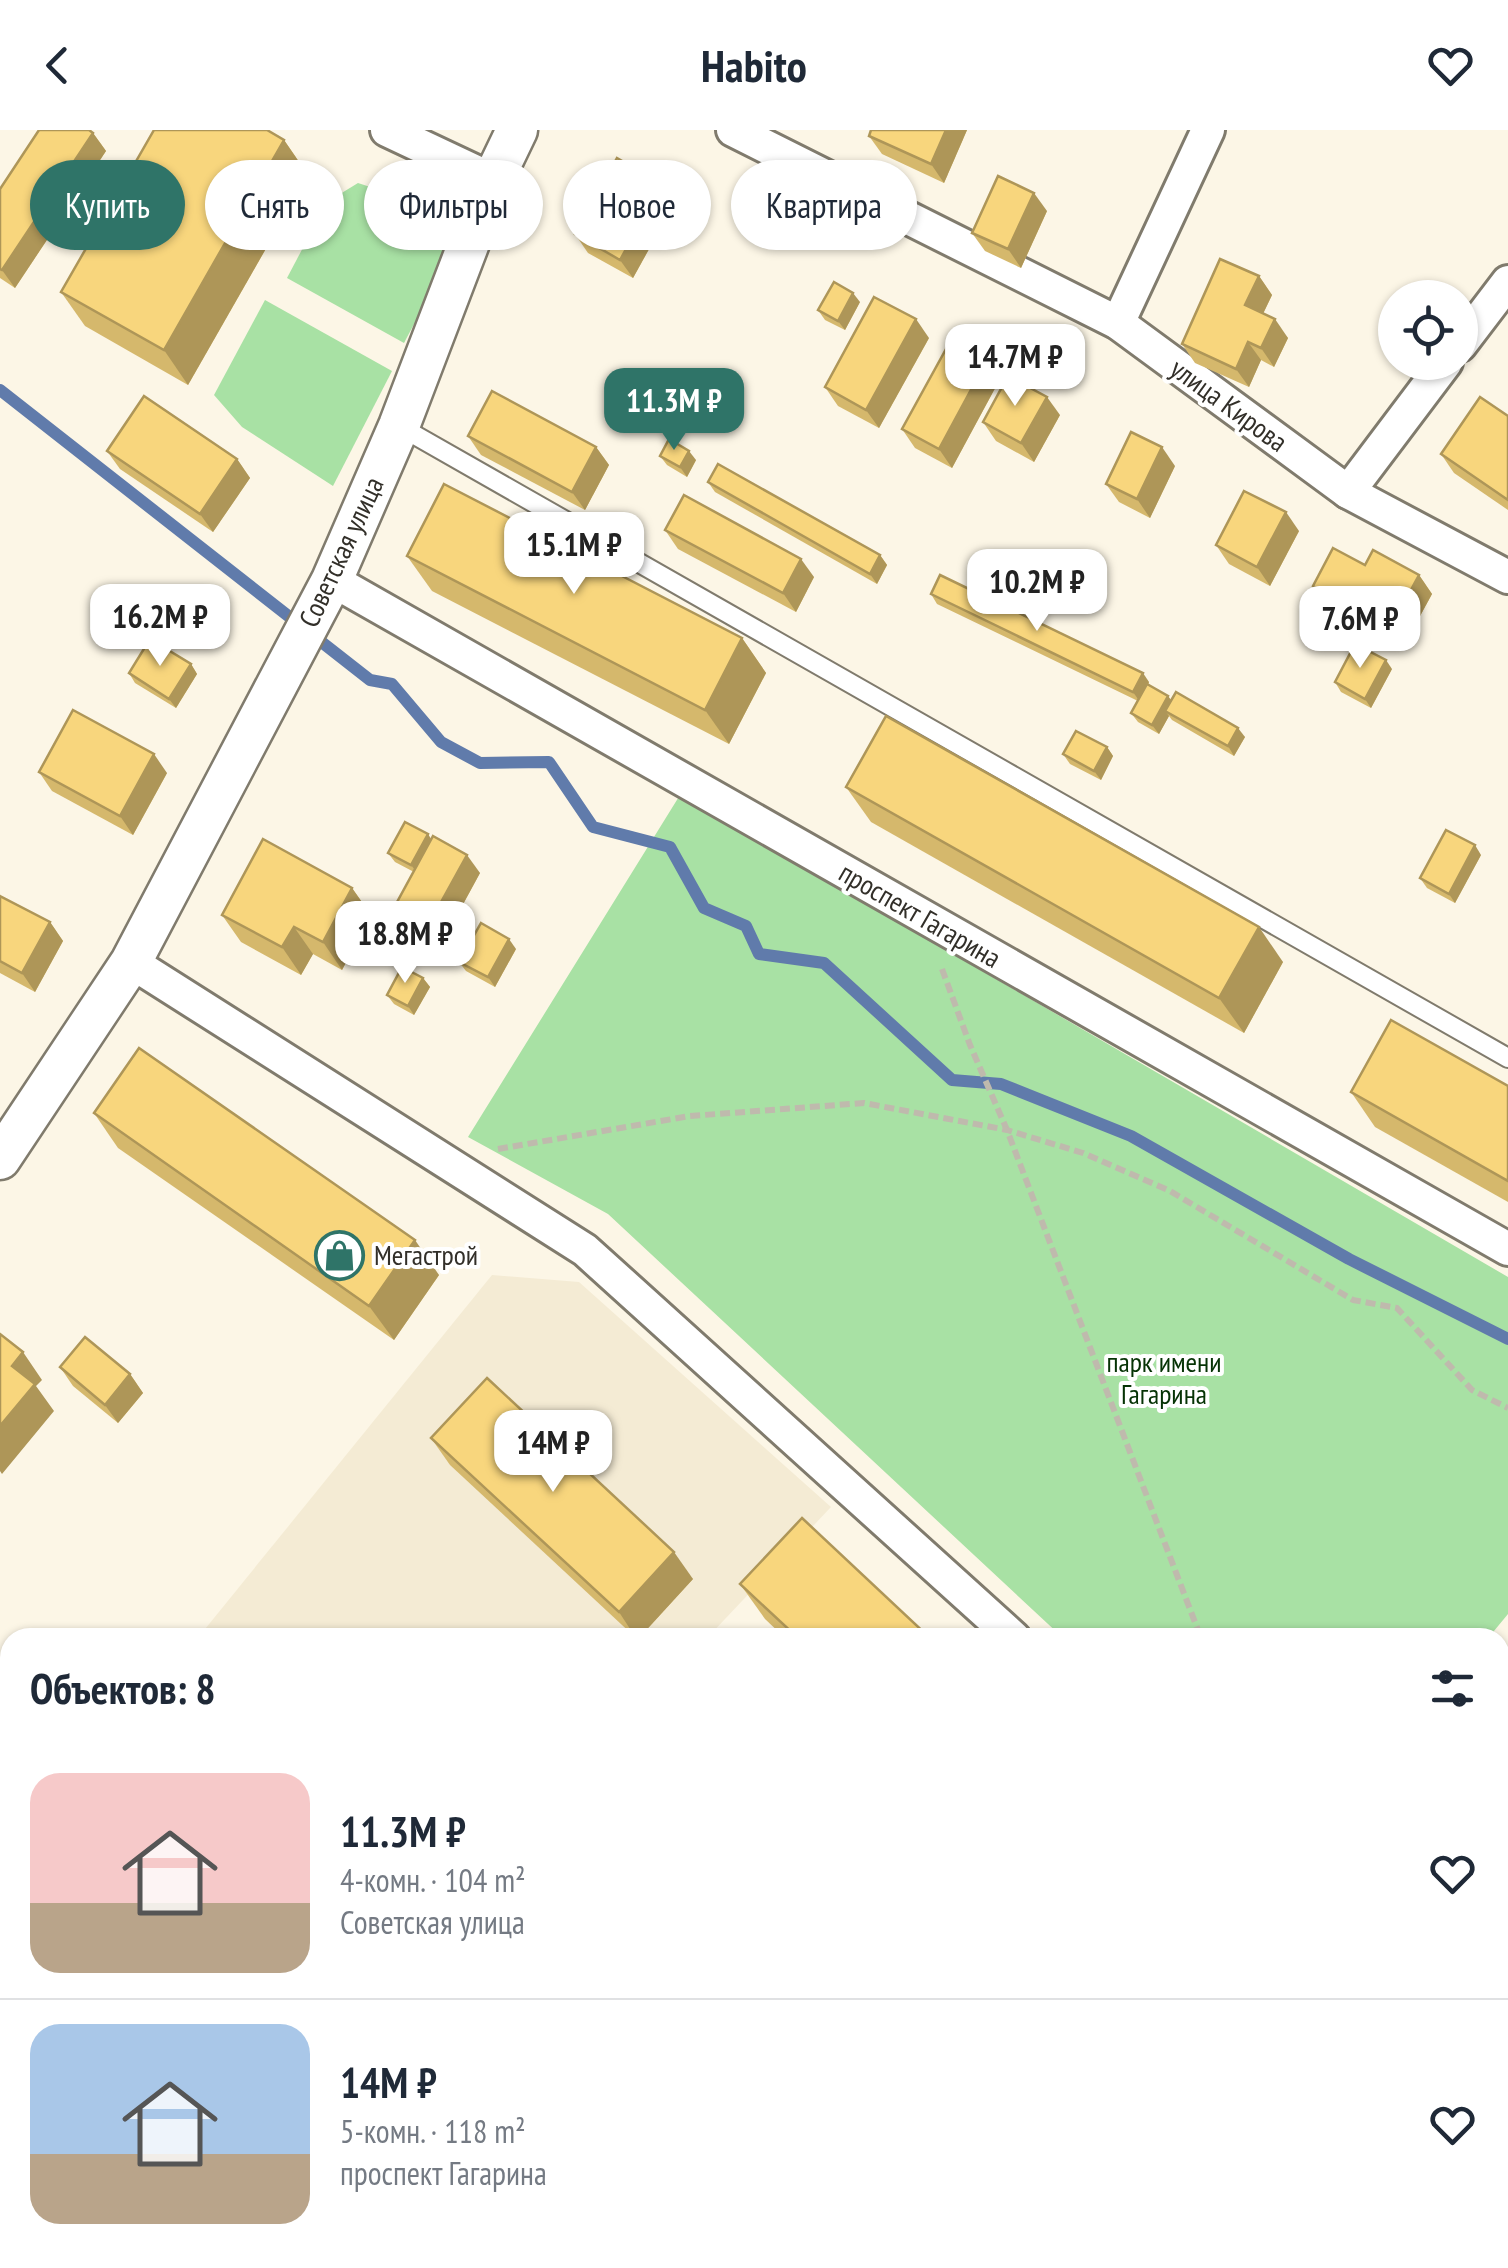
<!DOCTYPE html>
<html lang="ru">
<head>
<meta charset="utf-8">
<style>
	body { margin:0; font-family:"PT Sans Narrow",sans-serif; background:#f2f2f3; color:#1f2937; height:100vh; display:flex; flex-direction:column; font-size:38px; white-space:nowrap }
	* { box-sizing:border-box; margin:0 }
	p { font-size:32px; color:#747a83 }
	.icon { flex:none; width:55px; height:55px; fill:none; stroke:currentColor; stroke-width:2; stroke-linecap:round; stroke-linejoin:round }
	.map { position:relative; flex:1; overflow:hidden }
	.details { position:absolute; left:0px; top:1498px; width:1510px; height:642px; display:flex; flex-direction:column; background:#fff; border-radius:30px 30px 0 0; box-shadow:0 2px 8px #0004 }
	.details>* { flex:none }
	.hud { position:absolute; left:30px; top:30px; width:1000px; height:90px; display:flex; gap:20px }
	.tools { position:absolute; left:1378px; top:150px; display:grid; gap:20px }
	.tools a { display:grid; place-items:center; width:100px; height:100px; border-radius:50%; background:#fff; box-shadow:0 2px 8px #0004; font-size:50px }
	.price { position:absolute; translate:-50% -85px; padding:0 22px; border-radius:20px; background:#fff; color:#222; font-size:32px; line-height:65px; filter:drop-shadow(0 2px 5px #0008) }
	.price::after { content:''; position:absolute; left:50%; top:60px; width:30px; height:22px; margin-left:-15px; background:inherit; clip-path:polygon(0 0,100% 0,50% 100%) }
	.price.on { background:#2f7468; color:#fff }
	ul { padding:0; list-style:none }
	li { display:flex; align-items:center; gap:30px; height:250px; padding:0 30px }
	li+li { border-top:2px solid #e0e1e3 }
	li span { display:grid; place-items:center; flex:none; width:280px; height:200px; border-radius:30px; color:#555 }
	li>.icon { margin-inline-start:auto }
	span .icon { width:120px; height:120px; fill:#fffc; stroke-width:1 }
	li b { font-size:42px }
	h2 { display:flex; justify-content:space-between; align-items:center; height:120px; padding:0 30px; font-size:42px }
	.pill { padding:0 35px; border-radius:45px; background:#fff; box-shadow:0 2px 8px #0004; font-size:35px; line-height:90px }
	.pill.on { background:#2f7468; color:#fff }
	header { display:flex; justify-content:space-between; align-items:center; height:130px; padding:0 30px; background:#fff; font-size:45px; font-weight:600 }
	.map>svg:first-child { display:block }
	.built { fill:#f4ebd4 }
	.green { fill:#a8e1a4 }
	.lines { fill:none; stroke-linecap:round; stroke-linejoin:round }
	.stream { stroke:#607bab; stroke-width:12 }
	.service-casing { stroke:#807b6d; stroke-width:22 }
	.minor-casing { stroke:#807b6d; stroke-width:38 }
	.tertiary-casing { stroke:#807b6d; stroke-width:45 }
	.path { stroke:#bfbaad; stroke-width:6; stroke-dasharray:10 5; stroke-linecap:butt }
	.service { stroke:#fff; stroke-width:18 }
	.minor { stroke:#fff; stroke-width:32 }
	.tertiary { stroke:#fff; stroke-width:40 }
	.wall { fill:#d5b86c }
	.shaded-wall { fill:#ae9658 }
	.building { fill:#f8d67d; stroke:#ae9658; stroke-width:2.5 }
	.labels { text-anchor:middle; stroke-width:8; stroke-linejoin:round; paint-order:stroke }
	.street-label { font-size:28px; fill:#322f29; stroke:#fff }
	.poi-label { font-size:28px; fill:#322f29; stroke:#fff; text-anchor:start }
	.park-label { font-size:28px; fill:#063305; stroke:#fff }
</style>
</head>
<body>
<header><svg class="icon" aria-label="back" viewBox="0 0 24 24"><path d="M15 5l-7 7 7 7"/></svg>Habito<svg class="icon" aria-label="heart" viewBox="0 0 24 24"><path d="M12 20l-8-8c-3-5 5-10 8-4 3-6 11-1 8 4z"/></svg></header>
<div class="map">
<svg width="1508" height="2138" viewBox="0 0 1508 2138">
	<rect width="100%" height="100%" fill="#fcf6e6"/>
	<g class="built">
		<path d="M 492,1145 L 579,1152 L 831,1377 L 708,1507 L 204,1508 L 201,1504 Z"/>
		<path d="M 1508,1619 L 1508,1923 L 1500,1916 L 1500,1629 Z"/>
		<path d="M 0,1985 L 10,1994 L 10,2130 L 160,2130 L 168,2138 L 0,2138 Z"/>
		<path d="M 1043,2130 L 1203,2130 L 1212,2138 L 1035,2138 Z"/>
		<path d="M 1298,2130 L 1373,2130 L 1382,2138 L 1291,2138 Z"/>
	</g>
	<g class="green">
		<path d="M 358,53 L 422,74 L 448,130 L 404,213 L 287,148 L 327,72 Z"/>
		<path d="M 265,170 L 392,241 L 333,356 L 242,297 L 214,265 Z"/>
		<path d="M 680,665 L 1508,1147 L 1508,1484 L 1489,1507 L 1062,1507 L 608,1084 L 468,1007 Z"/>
	</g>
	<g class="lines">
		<path class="stream" d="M 0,260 L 370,550 L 392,554 L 441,612 L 480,633 L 549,632 L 593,697 L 670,717 L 704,778 L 746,796 L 759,824 L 824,833 L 952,950 L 1001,954 L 1131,1006 L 1349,1129 L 1508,1209"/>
		<defs>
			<path id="service" d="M 399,296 L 1508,928"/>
			<g id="minor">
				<path d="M 387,0 L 493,50"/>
				<path d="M 733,0 L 1118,193 L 1348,362 L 1508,447"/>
				<path d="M 1118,193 L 1208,0"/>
				<path d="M 1460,215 L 1508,152"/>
				<path d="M 1348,362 L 1446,232"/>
				<path d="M 332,450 L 1508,1119"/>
				<path d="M 131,832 L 585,1120 L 1014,1508"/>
				<path d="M 1500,1569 L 1508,1560"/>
				<path d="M 1500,1949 L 1508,1956"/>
				<path d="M 995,2138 L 1003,2130"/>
			</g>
			<g id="tertiary">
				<path d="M 0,1029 L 131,832 L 332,450 L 399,296 L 493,50 L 517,0"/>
				<path d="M 0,1722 L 10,1730"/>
				<path d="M 476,2130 L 485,2138"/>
			</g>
		</defs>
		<use href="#service" class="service-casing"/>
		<use href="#minor" class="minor-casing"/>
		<use href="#tertiary" class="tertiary-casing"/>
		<g class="path">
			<path d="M 942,839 L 970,915 L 1007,1000 L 1201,1508"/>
			<path d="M 498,1019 L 690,986 L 864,973 L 1007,1000 L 1083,1023 L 1170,1061 L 1353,1170 L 1397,1178 L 1472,1260 L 1508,1278"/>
		</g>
		<use href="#service" class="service"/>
		<use href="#minor" class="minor"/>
		<use href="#tertiary" class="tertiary"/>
	</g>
	<g class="wall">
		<path d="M 967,0 L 944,53 L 882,24 L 869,6 Z"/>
		<path d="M 93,3 L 106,21 L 15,158 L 0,148 L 0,59 Z"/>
		<path d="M 284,10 L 308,45 L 188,255 L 85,196 L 61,162 Z"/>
		<path d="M 675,72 L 633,148 L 588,123 L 575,104 Z"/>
		<path d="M 1047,81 L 1021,138 L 985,121 L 972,103 Z"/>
		<path d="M 1259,146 L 1272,165 L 1263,184 L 1288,208 L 1274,237 L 1261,230 L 1249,257 L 1195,233 L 1182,214 Z"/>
		<path d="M 860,172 L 845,200 L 825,190 L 818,180 Z"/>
		<path d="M 929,208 L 879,298 L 838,276 L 825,257 Z"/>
		<path d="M 987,230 L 1000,249 L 952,338 L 915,318 L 902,299 Z"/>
		<path d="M 1060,285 L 1034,332 L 996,311 L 983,292 Z"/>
		<path d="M 1508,286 L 1508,380 L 1454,343 L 1441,324 Z"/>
		<path d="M 468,306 L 596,317 L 609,335 L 585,380 L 481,325 Z"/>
		<path d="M 107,321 L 237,329 L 250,348 L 213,402 L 120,339 Z"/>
		<path d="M 660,326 L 696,330 L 687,347 L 667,335 Z"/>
		<path d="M 1175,336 L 1150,388 L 1119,372 L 1106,354 Z"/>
		<path d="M 708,352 L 880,425 L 887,435 L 877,454 L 715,362 Z"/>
		<path d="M 665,400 L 814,447 L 796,482 L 678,419 Z"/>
		<path d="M 1299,401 L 1270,456 L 1229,434 L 1216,415 Z"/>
		<path d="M 407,426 L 742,508 L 766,543 L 729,614 L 432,461 Z"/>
		<path d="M 1365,435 L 1419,445 L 1432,464 L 1402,519 L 1326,474 L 1313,456 Z"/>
		<path d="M 931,464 L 1149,552 L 1148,555 L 1168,566 L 1171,570 L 1245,607 L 1234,626 L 1172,590 L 1169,586 L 1159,604 L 1138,592 L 1131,583 L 1138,571 L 937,474 Z"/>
		<path d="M 191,534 L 197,544 L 176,578 L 135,553 L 129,543 Z"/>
		<path d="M 1392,539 L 1371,578 L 1341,562 L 1335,552 Z"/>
		<path d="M 1107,617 L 1113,626 L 1101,650 L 1070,634 L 1063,624 Z"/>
		<path d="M 39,642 L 167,643 L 133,705 L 52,661 Z"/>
		<path d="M 846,657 L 1283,832 L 1244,903 L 871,692 Z"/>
		<path d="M 428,704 L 431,710 L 480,743 L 443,811 L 409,792 L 396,774 L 414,742 L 395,732 L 388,723 Z"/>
		<path d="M 1481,725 L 1455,773 L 1427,758 L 1420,748 Z"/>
		<path d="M 352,758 L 371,785 L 342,840 L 313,824 L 301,845 L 241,812 L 222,785 Z"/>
		<path d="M 0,766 L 50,792 L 63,811 L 35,862 L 0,843 Z"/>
		<path d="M 516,819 L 495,857 L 466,841 L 459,832 Z"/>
		<path d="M 423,848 L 430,857 L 414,885 L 394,874 L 387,865 Z"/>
		<path d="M 1508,956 L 1508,1072 L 1375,997 L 1351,962 Z"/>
		<path d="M 94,983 L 439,1145 L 394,1210 L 118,1018 Z"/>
		<path d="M 60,1237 L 130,1244 L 143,1263 L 118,1293 L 73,1256 Z"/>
		<path d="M 431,1308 L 693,1449 L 639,1508 L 636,1508 L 450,1335 Z"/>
		<path d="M 740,1454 L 930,1508 L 785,1508 L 765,1489 Z"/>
		<path d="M 10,1806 L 10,1860 L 0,1851 L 0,1818 Z"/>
		<path d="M 1458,2130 L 1500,2130 L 1508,2138 L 1467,2138 Z"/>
	</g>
	<g class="shaded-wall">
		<path d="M 946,0 L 967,0 L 944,53 L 931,34 Z"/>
		<path d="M 93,3 L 106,21 L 15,158 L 2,140 Z"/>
		<path d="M 284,10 L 308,45 L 188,255 L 164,220 Z"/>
		<path d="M 662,54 L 675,72 L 633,148 L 620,130 Z"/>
		<path d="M 1034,63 L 1047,81 L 1021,138 L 1008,119 Z"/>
		<path d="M 1259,146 L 1272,165 L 1258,194 L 1245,175 Z"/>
		<path d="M 853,163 L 860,172 L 845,200 L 838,191 Z"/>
		<path d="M 916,189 L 929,208 L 879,298 L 866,280 Z"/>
		<path d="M 1275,189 L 1288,208 L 1274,237 L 1261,218 Z"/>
		<path d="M 1248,212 L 1261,230 L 1249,257 L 1236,239 Z"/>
		<path d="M 987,230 L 1000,249 L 952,338 L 939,319 Z"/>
		<path d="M 1047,267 L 1060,285 L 1034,332 L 1021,313 Z"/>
		<path d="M 596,317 L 609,335 L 585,380 L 572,362 Z"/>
		<path d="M 1162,317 L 1175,336 L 1150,388 L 1137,369 Z"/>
		<path d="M 689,321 L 696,330 L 687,347 L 680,337 Z"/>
		<path d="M 237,329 L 250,348 L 213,402 L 200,384 Z"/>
		<path d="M 1286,382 L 1299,401 L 1270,456 L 1257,437 Z"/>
		<path d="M 880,425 L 887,435 L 877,454 L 870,444 Z"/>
		<path d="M 801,429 L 814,447 L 796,482 L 783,463 Z"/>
		<path d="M 1419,445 L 1432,464 L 1402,519 L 1389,500 Z"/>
		<path d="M 742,508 L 766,543 L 729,614 L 705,580 Z"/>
		<path d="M 1386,530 L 1392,539 L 1371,578 L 1365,569 Z"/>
		<path d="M 191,534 L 197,544 L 176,578 L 169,569 Z"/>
		<path d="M 1143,543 L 1149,552 L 1140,572 L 1133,562 Z"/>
		<path d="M 1168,566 L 1175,576 L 1165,581 L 1169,586 L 1159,604 L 1152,595 Z"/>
		<path d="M 1238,598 L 1245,607 L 1234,626 L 1228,616 Z"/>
		<path d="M 1107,617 L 1113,626 L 1101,650 L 1094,641 Z"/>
		<path d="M 154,624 L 167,643 L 133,705 L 120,686 Z"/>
		<path d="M 428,704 L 434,714 L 418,744 L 411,735 Z"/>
		<path d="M 1475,715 L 1481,725 L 1455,773 L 1449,764 Z"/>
		<path d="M 467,725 L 480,743 L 443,811 L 430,792 Z"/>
		<path d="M 352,758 L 371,785 L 342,840 L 323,812 Z"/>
		<path d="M 50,792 L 63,811 L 35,862 L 22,843 Z"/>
		<path d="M 294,797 L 313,824 L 301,845 L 282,817 Z"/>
		<path d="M 1259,797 L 1283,832 L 1244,903 L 1219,868 Z"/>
		<path d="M 509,809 L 516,819 L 495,857 L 488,847 Z"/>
		<path d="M 423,848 L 430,857 L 414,885 L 408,876 Z"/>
		<path d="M 415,1110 L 439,1145 L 394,1210 L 369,1176 Z"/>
		<path d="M 23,1222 L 42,1250 L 36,1256 L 54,1281 L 2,1344 L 0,1341 L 0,1296 L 12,1236 Z"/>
		<path d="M 130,1244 L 143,1263 L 118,1293 L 105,1275 Z"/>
		<path d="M 674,1422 L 693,1449 L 639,1508 L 636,1508 L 619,1482 Z"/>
		<path d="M 594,2130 L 610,2130 L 602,2138 L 587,2138 Z"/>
	</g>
	<g class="building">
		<path d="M 39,0 L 89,0 L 93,3 L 2,140 L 0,139 L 0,59 Z"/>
		<path d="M 154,0 L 267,0 L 284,10 L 164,220 L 61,162 Z"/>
		<path d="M 871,0 L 946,0 L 931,34 L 869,6 Z"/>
		<path d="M 617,28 L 662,54 L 620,130 L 575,104 Z"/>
		<path d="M 998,46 L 1034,63 L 1008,119 L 972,103 Z"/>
		<path d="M 1220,129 L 1259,146 L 1245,175 L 1275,189 L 1261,218 L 1248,212 L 1236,239 L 1182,214 Z"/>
		<path d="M 834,152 L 853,163 L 838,191 L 818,180 Z"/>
		<path d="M 874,167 L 916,189 L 866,280 L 825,257 Z"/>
		<path d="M 951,210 L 987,230 L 939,319 L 902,299 Z"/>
		<path d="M 1008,246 L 1047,267 L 1021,313 L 983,292 Z"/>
		<path d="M 492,261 L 596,317 L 572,362 L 468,306 Z"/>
		<path d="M 144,266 L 237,329 L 200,384 L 107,321 Z"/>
		<path d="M 1480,267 L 1508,286 L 1508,370 L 1441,324 Z"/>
		<path d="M 1131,302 L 1162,317 L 1137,369 L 1106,354 Z"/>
		<path d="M 669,309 L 689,321 L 680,337 L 660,326 Z"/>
		<path d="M 718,334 L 880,425 L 870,444 L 708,352 Z"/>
		<path d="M 444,354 L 742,508 L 705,580 L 407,426 Z"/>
		<path d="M 1244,361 L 1286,382 L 1257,437 L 1216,415 Z"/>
		<path d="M 684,365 L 801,429 L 783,463 L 665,400 Z"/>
		<path d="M 1333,418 L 1365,435 L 1373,420 L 1419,445 L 1389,500 L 1313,456 Z"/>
		<path d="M 940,445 L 1143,543 L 1133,562 L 931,464 Z"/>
		<path d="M 150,509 L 191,534 L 169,569 L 129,543 Z"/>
		<path d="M 1355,514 L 1386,530 L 1365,569 L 1335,552 Z"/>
		<path d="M 1147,554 L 1168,566 L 1152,595 L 1131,583 Z"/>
		<path d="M 1176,562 L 1238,598 L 1228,616 L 1165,581 Z"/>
		<path d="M 73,580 L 154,624 L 120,686 L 39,642 Z"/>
		<path d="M 886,586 L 1259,797 L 1219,868 L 846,657 Z"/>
		<path d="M 1076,601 L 1107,617 L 1094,641 L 1063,624 Z"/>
		<path d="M 405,692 L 428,704 L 411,735 L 388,723 Z"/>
		<path d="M 1446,700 L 1475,715 L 1449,764 L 1420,748 Z"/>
		<path d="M 433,706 L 467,725 L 430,792 L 396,774 Z"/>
		<path d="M 263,709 L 352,758 L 323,812 L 294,797 L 282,817 L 222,785 Z"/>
		<path d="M 0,766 L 50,792 L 22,843 L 0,831 Z"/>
		<path d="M 481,793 L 509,809 L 488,847 L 459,832 Z"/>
		<path d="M 402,837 L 423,848 L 408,876 L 387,865 Z"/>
		<path d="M 1391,890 L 1508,956 L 1508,1051 L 1351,962 Z"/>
		<path d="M 139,918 L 415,1110 L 369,1176 L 94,983 Z"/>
		<path d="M 0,1204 L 23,1222 L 12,1236 L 35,1254 L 0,1296 Z"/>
		<path d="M 85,1207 L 130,1244 L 105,1275 L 60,1237 Z"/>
		<path d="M 487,1248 L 674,1422 L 619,1482 L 431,1308 Z"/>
		<path d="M 802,1388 L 930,1508 L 798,1508 L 740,1454 Z"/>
		<path d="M 468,1500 L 476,1508 L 461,1508 Z"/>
		<path d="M 1508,1740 L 1508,1763 L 1500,1755 L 1500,1748 Z"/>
		<path d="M 10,1806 L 10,1852 L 0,1843 L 0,1818 Z"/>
		<path d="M 1500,2023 L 1508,2030 L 1508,2138 L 1480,2138 L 1472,2130 L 1500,2130 Z"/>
		<path d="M 0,2024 L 10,2033 L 10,2130 L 117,2130 L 126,2138 L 0,2138 Z"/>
		<path d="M 575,2130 L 594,2130 L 587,2138 L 584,2138 Z"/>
		<path d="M 1036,2130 L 1119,2130 L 1128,2138 L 1029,2138 Z"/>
		<path d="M 1257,2130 L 1280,2130 L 1289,2138 L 1250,2138 Z"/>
	</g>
	<defs>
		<symbol id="shop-ring" viewBox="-11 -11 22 22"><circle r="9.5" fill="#fff" stroke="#2f7468" stroke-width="1.5"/><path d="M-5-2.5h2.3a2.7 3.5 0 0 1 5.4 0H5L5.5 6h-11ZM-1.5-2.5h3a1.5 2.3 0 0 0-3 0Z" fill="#2f7468"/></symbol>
	</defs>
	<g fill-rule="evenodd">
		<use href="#shop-ring" x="312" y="1098" width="55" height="55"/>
	</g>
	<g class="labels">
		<g class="street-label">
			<text transform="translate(1229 275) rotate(36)" y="10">улица Кирова</text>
			<text transform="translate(341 422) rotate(-65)" y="10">Советская улица</text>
			<text transform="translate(920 785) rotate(30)" y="10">проспект Гагарина</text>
		</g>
		<g class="poi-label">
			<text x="374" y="1135">Мегастрой</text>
		</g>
		<g class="park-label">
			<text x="1164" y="1242">парк имени<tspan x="1164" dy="32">Гагарина</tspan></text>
		</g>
	</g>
</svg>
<div class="tools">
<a><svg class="icon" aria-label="locate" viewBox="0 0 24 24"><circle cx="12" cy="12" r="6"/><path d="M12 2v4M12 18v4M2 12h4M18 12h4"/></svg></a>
</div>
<b class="price" style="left:1015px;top:279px">14.7M ₽</b>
<b class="price on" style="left:674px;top:323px">11.3M ₽</b>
<b class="price" style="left:574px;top:467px">15.1M ₽</b>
<b class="price" style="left:1037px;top:504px">10.2M ₽</b>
<b class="price" style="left:160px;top:539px">16.2M ₽</b>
<b class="price" style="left:1360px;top:541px">7.6M ₽</b>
<b class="price" style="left:405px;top:856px">18.8M ₽</b>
<b class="price" style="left:553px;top:1365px">14M ₽</b>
<div class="hud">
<a class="pill on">Купить</a>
<a class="pill">Снять</a>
<a class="pill">Фильтры</a>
<a class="pill">Новое</a>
<a class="pill">Квартира</a>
</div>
<section class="details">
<h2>Объектов: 8<svg class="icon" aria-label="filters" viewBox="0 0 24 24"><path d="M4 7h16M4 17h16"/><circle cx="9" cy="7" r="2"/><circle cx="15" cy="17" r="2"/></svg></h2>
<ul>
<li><span style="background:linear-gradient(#f6c9c9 65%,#b9a48a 0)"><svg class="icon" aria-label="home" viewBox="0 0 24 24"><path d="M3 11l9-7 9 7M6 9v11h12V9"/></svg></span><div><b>11.3M ₽</b><p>4-комн. · 104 m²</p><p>Советская улица</p></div><svg class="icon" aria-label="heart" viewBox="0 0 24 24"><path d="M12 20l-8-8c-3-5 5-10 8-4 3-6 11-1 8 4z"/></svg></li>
<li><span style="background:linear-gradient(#a9c7e8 65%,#b9a48a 0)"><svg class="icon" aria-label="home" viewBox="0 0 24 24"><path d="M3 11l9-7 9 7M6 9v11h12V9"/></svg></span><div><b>14M ₽</b><p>5-комн. · 118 m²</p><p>проспект Гагарина</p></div><svg class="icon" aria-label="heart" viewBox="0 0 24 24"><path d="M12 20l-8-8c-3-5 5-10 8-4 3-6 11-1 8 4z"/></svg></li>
</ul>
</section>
</div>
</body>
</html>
